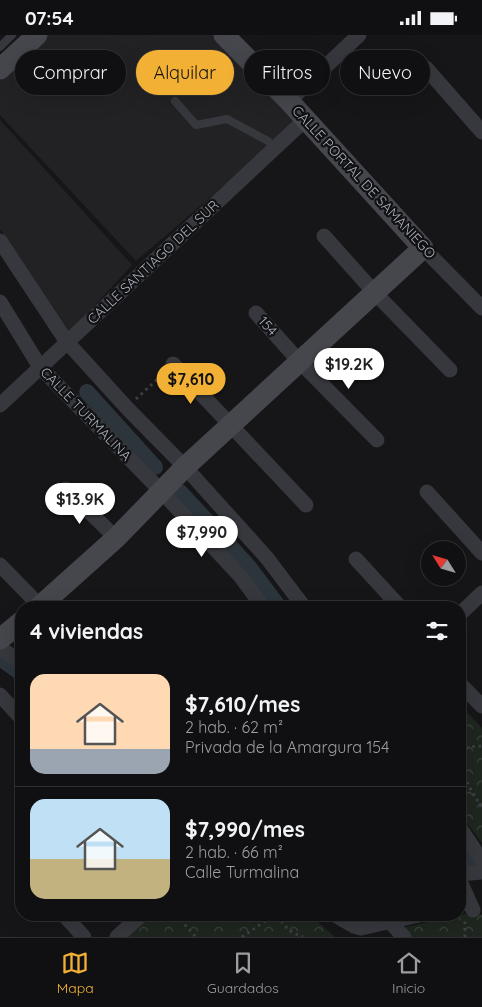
<!DOCTYPE html>
<html lang="es">
<head>
<meta charset="utf-8">
<style>
	body { margin:0; font-family:Quicksand,sans-serif; background:#19191b; color:#f1f3f6; height:100vh; display:flex; flex-direction:column; font-size:19px; white-space:nowrap }
	* { box-sizing:border-box; margin:0 }
	p { font-size:16px; color:#9c9d9f }
	.icon { flex:none; width:28px; height:28px; fill:none; stroke:currentColor; stroke-width:2; stroke-linecap:round; stroke-linejoin:round }
	.map { position:relative; flex:1; overflow:hidden }
	.sheet { position:absolute; left:15px; top:566px; width:451px; height:320px; display:flex; flex-direction:column; background:#101012; border-radius:20px; box-shadow:0 5px 20px #0002,0 0 0 1px #303032 }
	.sheet>* { flex:none }
	.hud { position:absolute; left:15px; top:15px; width:452px; height:45px; display:flex; gap:10px }
	.needle { width:32px; rotate:307deg }
	.controls { position:absolute; left:421px; top:506px; display:grid; gap:10px }
	.controls a { display:grid; place-items:center; width:45px; height:45px; border-radius:50%; background:#101012; box-shadow:0 5px 20px #0002,0 0 0 1px #303032; font-size:25px }
	.price { position:absolute; translate:-50% -42px; padding:0 11px; border-radius:18px; background:#fff; color:#222; font-size:16px; line-height:32px; filter:drop-shadow(0 1px 2px #0008) }
	.price::after { content:''; position:absolute; left:50%; top:30px; width:15px; height:11px; margin-left:-8px; background:inherit; clip-path:polygon(0 0,100% 0,50% 100%) }
	.price.selected { background:#f2b134; color:#111 }
	ul { padding:0; list-style:none }
	li { display:flex; align-items:center; gap:15px; height:125px; padding:0 15px }
	li+li { border-top:1px solid #303032 }
	li span { display:grid; place-items:center; flex:none; width:140px; height:100px; border-radius:15px; color:#555 }
	li>.icon { margin-inline-start:auto }
	span .icon { width:60px; height:60px; fill:#fffc; stroke-width:1 }
	li b { font-size:21px }
	h2 { display:flex; justify-content:space-between; align-items:center; height:60px; padding:0 15px; font-size:21px }
	.chip { padding:0 18px; border-radius:22px; background:#101012; box-shadow:0 5px 20px #0002,0 0 0 1px #303032; font-size:18px; line-height:45px }
	.chip.selected { background:#f2b134; color:#111 }
	.status { display:flex; justify-content:space-between; align-items:center; height:35px; padding:0 25px; background:#101012; direction:ltr }
	.status svg { height:14px; fill:currentColor }
	.dock { display:flex; justify-content:space-around; align-items:center; height:70px; border-top:1px solid #303032; background:#101012; font-size:14px; color:#9c9d9f }
	.dock a { display:grid; justify-items:center; gap:2px }
	.dock .selected { color:#f2b134 }
	.map>svg:first-child { display:block }
	.built { fill:#222225 }
	.forest { fill:url(#forest-crowns) }
	.lines { fill:none; stroke-linecap:round; stroke-linejoin:round }
	.canal { stroke:#2c353c; stroke-width:16 }
	.path { stroke:#3d3f44; stroke-width:3; stroke-dasharray:2.5 4; stroke-linecap:butt }
	.lane { stroke:#37383d; stroke-width:8 }
	.street { stroke:#37383d; stroke-width:15 }
	.secondary { stroke:#45474d; stroke-width:21 }
	.labels { text-anchor:middle; stroke-width:4.5; stroke-linejoin:round; paint-order:stroke }
	.street-label { font-size:14px; fill:#a8adb8; stroke:#111113 }
</style>
</head>
<body>
<div class="status"><b>07:54</b><svg viewBox="0 0 49 12"><path d="M0 12V9h3v3zM5 12V6h3v6zM10 12V3h3v9zM15 12V0h3v12zM26 1h20v11H26zM47 4h2v5h-2z"/></svg></div>
<div class="map">
<svg width="482" height="902" viewBox="0 0 482 902">
	<defs>
		<pattern id="forest-crowns" width="20" height="18" patternUnits="userSpaceOnUse" patternTransform="scale(1.25)"><rect width="20" height="18" fill="#1e261f"/><path d="M2 6a3 3 0 1 1 6 0M12 15a3 3 0 1 1 6 0" fill="none" stroke="#3c433d"/></pattern>
	</defs>
	<rect width="100%" height="100%" fill="#161618"/>
	<g class="built">
		<path d="M 45,0 L 215,0 L 296,83 L 268,113 L 136,226 L 0,80 L 0,41 Z"/>
		<path d="M 0,85 L 132,230 L 70,297 L 0,194 Z"/>
	</g>
	<g class="forest">
		<path d="M 460,670 L 482,693 L 482,808 L 460,779 Z"/>
		<path d="M 475,877 L 482,880 L 482,902 L 410,902 L 401,893 Z"/>
		<path d="M 149,880 L 310,880 L 335,902 L 126,902 Z"/>
	</g>
	<g class="lines">
		<g class="canal">
			<path d="M 87,357 L 155,432"/>
			<path d="M 180,457 L 249,532 L 279,572"/>
			<path d="M 1,624 L 21,638"/>
			<path d="M 460,817 L 472,833"/>
		</g>
		<g class="path">
			<path d="M 136,364 L 163,339"/>
			<path d="M 460,716 L 470,712 L 482,711"/>
			<path d="M 460,736 L 482,773"/>
			<path d="M 176,880 L 196,902"/>
			<path d="M 279,880 C 283,892 291,898 303,902"/>
			<path d="M 242,902 L 274,880"/>
			<path d="M 465,902 L 465,886"/>
		</g>
		<g class="lane">
			<path d="M 0,12 L 12,0"/>
			<path d="M 175,66 L 196,90 L 227,84 L 268,106 L 275,113"/>
		</g>
		<g class="street">
			<path d="M 426,33 L 482,97"/>
			<path d="M 289,66 L 359,0"/>
			<path d="M 324,201 L 374,257 L 450,335"/>
			<path d="M 0,206 L 67,307 L 127,373 L 185,432 L 267,523 L 304,572"/>
			<path d="M 423,213 L 482,273"/>
			<path d="M 0,267 L 40,332 L 161,456 L 241,542 L 263,572"/>
			<path d="M 256,278 L 299,326 L 377,405"/>
			<path d="M 173,329 L 306,470"/>
			<path d="M 0,370 L 306,84"/>
			<path d="M 66,454 L 116,503"/>
			<path d="M 427,457 L 482,518"/>
			<path d="M 356,524 L 400,572"/>
			<path d="M 0,530 L 40,571"/>
			<path d="M 460,579 L 482,558"/>
			<path d="M 0,613 L 21,627"/>
			<path d="M 460,649 L 482,671"/>
			<path d="M 0,660 L 21,683"/>
			<path d="M 460,793 L 482,826"/>
			<path d="M 460,839 L 482,837"/>
			<path d="M 460,846 L 473,875"/>
			<path d="M 64,880 L 84,902"/>
			<path d="M 335,880 L 354,891 L 361,893 L 419,880"/>
			<path d="M 390,887 L 404,902"/>
			<path d="M 117,902 L 141,880"/>
		</g>
		<g class="secondary">
			<path d="M 0,34 L 37,0"/>
			<path d="M 39,572 L 116,503 L 185,432 L 423,213 L 289,66 L 224,0"/>
			<path d="M 0,604 L 21,587"/>
		</g>
	</g>
	<g class="labels">
		<g class="street-label">
			<text transform="translate(364 147) rotate(47)" y="5">CALLE PORTAL DE SAMANIEGO</text>
			<text transform="translate(153 227) rotate(-43)" y="5">CALLE SANTIAGO DEL SUR</text>
			<text transform="translate(268 291) rotate(48)" y="5">154</text>
			<text transform="translate(86 379) rotate(46)" y="5">CALLE TURMALINA</text>
		</g>
	</g>
</svg>
<div class="controls">
<a><svg class="needle" viewBox="-14 -14 28 28"><path d="M0-13l5 13h-10z" fill="#e53935"/><path d="M0 13l5-13h-10z" fill="#9c9d9f"/></svg></a>
</div>
<b class="price" style="left:349px;top:355px">$19.2K</b>
<b class="price selected" style="left:191px;top:370px">$7,610</b>
<b class="price" style="left:80px;top:490px">$13.9K</b>
<b class="price" style="left:202px;top:523px">$7,990</b>
<div class="hud">
<a class="chip">Comprar</a>
<a class="chip selected">Alquilar</a>
<a class="chip">Filtros</a>
<a class="chip">Nuevo</a>
</div>
<section class="sheet">
<h2>4 viviendas<svg class="icon" aria-label="filters" viewBox="0 0 24 24"><path d="M4 7h16M4 17h16"/><circle cx="9" cy="7" r="2"/><circle cx="15" cy="17" r="2"/></svg></h2>
<ul>
<li><span style="background:linear-gradient(#ffd9b3 75%,#9aa5b1 0)"><svg class="icon" aria-label="home" viewBox="0 0 24 24"><path d="M3 11l9-7 9 7M6 9v11h12V9"/></svg></span><div><b>$7,610/mes</b><p>2 hab. · 62 m²</p><p>Privada de la Amargura 154</p></div></li>
<li><span style="background:linear-gradient(#bfe0f5 60%,#c2b280 0)"><svg class="icon" aria-label="home" viewBox="0 0 24 24"><path d="M3 11l9-7 9 7M6 9v11h12V9"/></svg></span><div><b>$7,990/mes</b><p>2 hab. · 66 m²</p><p>Calle Turmalina</p></div></li>
</ul>
</section>
</div>
<nav class="dock">
<a class="selected"><svg class="icon" aria-label="map" viewBox="0 0 24 24"><path d="M3 6l6-2 6 2 6-2v14l-6 2-6-2-6 2zM9 4v14M15 6v14"/></svg>Mapa</a>
<a><svg class="icon" aria-label="saved" viewBox="0 0 24 24"><path d="M7 4h10v16l-5-4-5 4z"/></svg>Guardados</a>
<a><svg class="icon" aria-label="home" viewBox="0 0 24 24"><path d="M3 11l9-7 9 7M6 9v11h12V9"/></svg>Inicio</a>
</nav>
</body>
</html>
